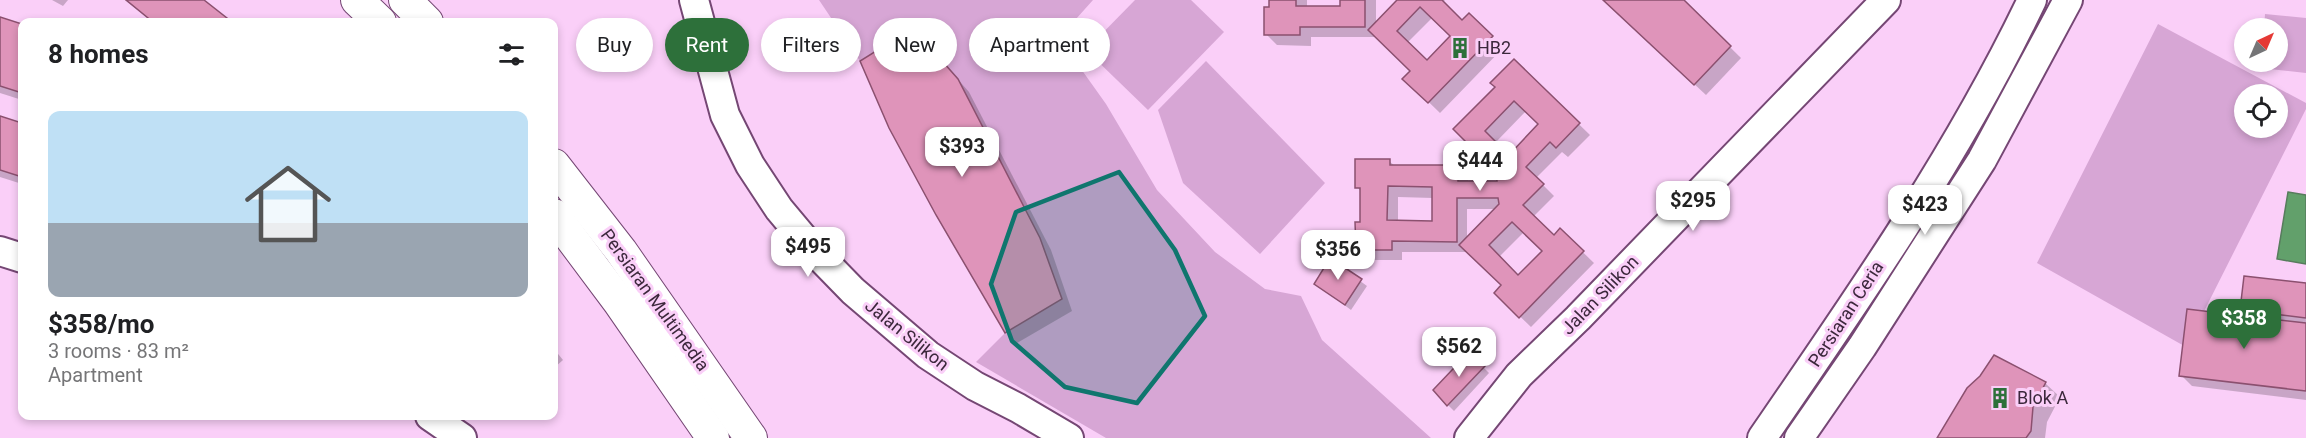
<!DOCTYPE html>
<html lang="en">
<head>
<meta charset="utf-8">
<style>
	body { margin:0; font-family:Roboto,sans-serif; background:#f2f2f2; color:#202124; height:100vh; display:flex; flex-direction:column; font-size:22px; white-space:nowrap }
	* { box-sizing:border-box; margin:0 }
	p { font-size:20px; color:#757577 }
	.icon { flex:none; width:33px; height:33px; fill:none; stroke:currentColor; stroke-width:2; stroke-linecap:round; stroke-linejoin:round }
	.map { position:relative; flex:1; overflow:hidden }
	.sheet { position:absolute; left:18px; top:18px; width:540px; height:402px; display:flex; flex-direction:column; background:#fff; border-radius:12px; box-shadow:0 3px 9px #0003 }
	.sheet>* { flex:none }
	.banner { position:absolute; left:576px; top:18px; width:570px; height:54px; display:flex; gap:12px }
	.needle { width:39px; rotate:44deg }
	.controls { position:absolute; left:2234px; top:18px; display:grid; gap:12px }
	.controls a { display:grid; place-items:center; width:54px; height:54px; border-radius:50%; background:#fff; box-shadow:0 3px 9px #0003; font-size:30px }
	.price { position:absolute; translate:-50% -51px; padding:0 14px; border-radius:12px; background:#fff; color:#222; font-size:20px; line-height:39px; filter:drop-shadow(0 2px 3px #0008) }
	.price::after { content:''; position:absolute; left:50%; top:36px; width:18px; height:14px; margin-left:-9px; background:inherit; clip-path:polygon(0 0,100% 0,50% 100%) }
	.price.on { background:#2d703a; color:#fff }
	ul { padding:0; list-style:none }
	li { display:grid; align-content:center; gap:12px; height:318px; padding:0 30px }
	li+li { border-top:2px solid #e0e0e0 }
	li span { display:grid; place-items:center; height:186px; border-radius:12px; color:#555 }
	li>.icon { margin-inline-start:auto }
	span .icon { width:108px; height:108px; fill:#fffc; stroke-width:1 }
	li b { font-size:26px }
	h2 { display:flex; justify-content:space-between; align-items:center; height:72px; padding:0 30px; font-size:26px }
	.chip { padding:0 21px; border-radius:27px; background:#fff; box-shadow:0 3px 9px #0003; font-size:21px; line-height:54px }
	.chip.on { background:#2d703a; color:#fff }
	.map>svg:first-child { display:block }
	.green { fill:#d7a6d5; fill-rule:evenodd }
	.water { fill:#62a06b; stroke:#577c5d; stroke-width:1.5 }
	.shadow { fill:#0003; fill-rule:evenodd }
	.building { fill:#df94ba; stroke:#8b506f; stroke-width:1.5; fill-rule:evenodd }
	.lines { fill:none; stroke-linecap:round; stroke-linejoin:round }
	.secondary-casing { stroke:#754774; stroke-width:32 }
	.primary-casing { stroke:#754774; stroke-width:34 }
	.secondary { stroke:#fff; stroke-width:28 }
	.primary { stroke:#fff; stroke-width:32 }
	.marked { fill:#0f766e; fill-opacity:0.2; stroke:#0f766e; stroke-width:4.5; stroke-linejoin:round }
	.labels { text-anchor:middle; stroke-width:6; stroke-linejoin:round; paint-order:stroke }
	.poi-label { font-size:18px; fill:#3c283c; stroke:#facff8; text-anchor:start }
	.street-label { font-size:18px; fill:#3c283c; stroke:#facff8 }
</style>
</head>
<body>
<div class="map">
<svg width="2306" height="438" viewBox="0 0 2306 438">
	<rect width="100%" height="100%" fill="#facff8"/>
	<g class="green">
		<path d="M 819,0 L 1093,0 L 1059,38 L 1106,104 L 1157,190 L 1215,252 L 1265,289 L 1301,296 L 1322,340 L 1431,438 L 1106,438 L 976,362 L 1005,333 L 1062,299 L 1040,238 L 958,79 L 913,28 L 860,61 Z"/>
		<path d="M 1135,0 L 1191,0 L 1224,32 L 1148,110 L 1086,50 Z"/>
		<path d="M 2265,14 L 2306,18 L 2306,73 L 2260,68 L 2260,62 L 2277,62 L 2277,28 L 2264,28 Z"/>
		<path d="M 2158,24 L 2306,103 L 2306,109 L 2186,347 L 2037,263 ZM 2244,94 L 2277,94 L 2277,128 L 2244,128 Z"/>
		<path d="M 1206,61 L 1325,183 L 1260,254 L 1183,183 L 1158,110 Z"/>
	</g>
	<path class="water" d="M 2288,192 L 2306,195 L 2306,264 L 2277,259 Z"/>
	<g class="shadow">
		<path d="M 52,0 L 68,0 L 63,6 Z"/>
		<path d="M 125,0 L 201,0 L 230,22 L 153,22 Z"/>
		<path d="M 1270,0 L 1307,0 L 1307,7 L 1341,8 L 1342,0 L 1376,0 L 1376,24 L 1399,0 L 1445,0 L 1442,3 L 1462,22 L 1469,15 L 1503,48 L 1440,113 L 1405,79 L 1412,71 L 1377,37 L 1311,37 L 1311,46 L 1277,45 L 1266,34 ZM 1433,17 L 1452,37 L 1427,62 L 1407,43 Z"/>
		<path d="M 1604,0 L 1682,0 L 1741,58 L 1706,95 Z"/>
		<path d="M 0,19 L 22,26 L 22,100 L 0,93 Z"/>
		<path d="M 924,41 L 969,92 L 1051,250 L 1072,311 L 1017,343 L 1006,332 Z"/>
		<path d="M 1514,61 L 1590,135 L 1568,157 L 1562,152 L 1536,178 L 1554,196 L 1533,217 L 1554,237 L 1560,230 L 1594,263 L 1531,327 L 1496,293 L 1503,286 L 1469,252 L 1402,252 L 1402,260 L 1368,260 L 1357,249 L 1361,223 L 1362,192 L 1357,187 L 1389,161 L 1395,166 L 1457,167 L 1468,178 L 1468,183 L 1499,183 L 1498,172 L 1455,129 L 1497,87 ZM 1526,111 L 1540,124 L 1509,157 L 1495,143 ZM 1398,197 L 1433,198 L 1433,222 L 1398,222 ZM 1467,209 L 1496,209 L 1467,238 ZM 1524,232 L 1544,251 L 1518,277 L 1499,257 Z"/>
		<path d="M 0,118 L 22,124 L 22,184 L 0,177 Z"/>
		<path d="M 1331,260 L 1367,286 L 1351,310 L 1316,284 Z"/>
		<path d="M 2306,285 L 2306,400 L 2192,386 L 2181,375 L 2249,318 L 2241,310 Z"/>
		<path d="M 554,349 L 563,360 L 554,368 Z"/>
		<path d="M 1470,354 L 1489,373 L 1454,411 L 1448,405 Z"/>
		<path d="M 2045,383 L 2060,397 L 2047,422 L 2045,438 L 1939,438 Z"/>
	</g>
	<g class="building">
		<path d="M 126,0 L 204,0 L 232,22 L 153,22 Z"/>
		<path d="M 1269,0 L 1296,0 L 1296,6 L 1340,6 L 1340,0 L 1365,0 L 1365,27 L 1300,27 L 1300,35 L 1264,35 L 1264,7 L 1269,7 Z"/>
		<path d="M 1397,0 L 1442,0 L 1462,20 L 1469,13 L 1493,36 L 1428,103 L 1402,79 L 1410,71 L 1368,30 ZM 1420,7 L 1450,36 L 1427,60 L 1397,31 Z"/>
		<path d="M 1603,0 L 1684,0 L 1731,46 L 1694,85 Z"/>
		<path d="M 0,17 L 22,24 L 22,93 L 0,86 Z"/>
		<path d="M 913,28 L 958,79 L 1040,238 L 1062,299 L 1005,333 L 936,215 L 889,128 L 860,61 Z"/>
		<path d="M 1514,59 L 1580,123 L 1556,148 L 1550,142 L 1526,167 L 1544,184 L 1523,205 L 1554,235 L 1560,228 L 1584,251 L 1519,318 L 1494,293 L 1501,285 L 1459,245 L 1499,204 L 1498,198 L 1457,198 L 1457,242 L 1392,241 L 1392,250 L 1356,250 L 1355,222 L 1360,222 L 1360,188 L 1355,188 L 1355,159 L 1390,159 L 1390,165 L 1458,165 L 1458,181 L 1497,181 L 1496,172 L 1453,129 L 1495,87 L 1490,83 ZM 1514,101 L 1538,124 L 1509,155 L 1485,131 ZM 1388,186 L 1432,187 L 1432,221 L 1387,220 ZM 1512,222 L 1542,251 L 1518,275 L 1489,245 Z"/>
		<path d="M 0,116 L 22,123 L 22,177 L 0,170 Z"/>
		<path d="M 1330,258 L 1362,279 L 1345,305 L 1314,284 Z"/>
		<path d="M 2244,276 L 2306,283 L 2306,318 L 2240,310 Z"/>
		<path d="M 2187,309 L 2306,323 L 2306,391 L 2179,376 Z"/>
		<path d="M 1470,351 L 1485,366 L 1447,406 L 1433,390 Z"/>
		<path d="M 1994,355 L 2046,382 L 2033,407 L 2031,431 L 2026,438 L 1937,438 L 1967,388 L 1980,376 Z"/>
	</g>
	<g class="lines">
		<defs>
			<g id="secondary">
				<path d="M 694,0 L 725,115 L 750,165 L 779,209 L 815,252 L 853,291 L 928,355 L 975,386 L 1018,408 L 1069,438"/>
				<path d="M 0,251 L 22,258"/>
				<path d="M 430,416 L 462,438"/>
				<path d="M 1469,438 L 1519,375 L 1578,318 L 1886,0"/>
				<path d="M 1762,438 C 1859,297 1958,155 2032,0"/>
				<path d="M 1799,438 L 1862,347 L 1982,160 L 2068,0"/>
			</g>
			<g id="primary">
				<path d="M 357,0 L 380,22"/>
				<path d="M 405,0 L 427,22"/>
				<path d="M 554,165 L 621,251 L 751,438"/>
				<path d="M 554,215 L 619,302 L 713,438"/>
			</g>
		</defs>
		<use href="#secondary" class="secondary-casing"/>
		<use href="#primary" class="primary-casing"/>
		<use href="#secondary" class="secondary"/>
		<use href="#primary" class="primary"/>
	</g>
	<path class="marked" d="M 1119,172 L 1175,250 L 1205,316 L 1137,403 L 1065,387 L 1012,341 L 991,284 L 1016,212 Z"/>
	<defs>
		<symbol id="building-bare" viewBox="-9 -9 18 18"><path d="M-4-6H4V6H1V3H-1V6H-4ZM-2.5-4.3h1.7v1.8h-1.7ZM.8-4.3h1.7v1.8H.8ZM-2.5-1h1.7V.8h-1.7ZM.8-1h1.7V.8H.8Z" fill="#2d703a" stroke="#facff8" stroke-width="2.5" paint-order="stroke"/></symbol>
	</defs>
	<g fill-rule="evenodd">
		<use href="#building-bare" x="1445" y="33" width="30" height="30"/>
		<use href="#building-bare" x="1985" y="383" width="30" height="30"/>
	</g>
	<g class="labels">
		<g class="poi-label">
			<text x="1477" y="54">HB2</text>
			<text x="2017" y="404">Blok A</text>
		</g>
		<g class="street-label">
			<text transform="translate(1600 295) rotate(-46)" y="6">Jalan Silikon</text>
			<text transform="translate(655 300) rotate(54)" y="6">Persiaran Multimedia</text>
			<text transform="translate(1846 314) rotate(-57)" y="6">Persiaran Ceria</text>
			<text transform="translate(907 335) rotate(39)" y="6">Jalan Silikon</text>
		</g>
	</g>
</svg>
<div class="controls">
<a><svg class="needle" viewBox="-14 -14 28 28"><path d="M0-13l5 13h-10z" fill="#e53935"/><path d="M0 13l5-13h-10z" fill="#757577"/></svg></a>
<a><svg class="icon" aria-label="locate" viewBox="0 0 24 24"><circle cx="12" cy="12" r="6"/><path d="M12 2v4M12 18v4M2 12h4M18 12h4"/></svg></a>
</div>
<b class="price" style="left:962px;top:178px">$393</b>
<b class="price" style="left:1480px;top:192px">$444</b>
<b class="price" style="left:1693px;top:232px">$295</b>
<b class="price" style="left:1925px;top:236px">$423</b>
<b class="price" style="left:808px;top:278px">$495</b>
<b class="price" style="left:1338px;top:281px">$356</b>
<b class="price on" style="left:2244px;top:350px">$358</b>
<b class="price" style="left:1459px;top:378px">$562</b>
<div class="banner">
<a class="chip">Buy</a>
<a class="chip on">Rent</a>
<a class="chip">Filters</a>
<a class="chip">New</a>
<a class="chip">Apartment</a>
</div>
<section class="sheet">
<h2>8 homes<svg class="icon" aria-label="filters" viewBox="0 0 24 24"><path d="M4 7h16M4 17h16"/><circle cx="9" cy="7" r="2"/><circle cx="15" cy="17" r="2"/></svg></h2>
<ul>
<li><span style="background:linear-gradient(#bfe0f5 60%,#9aa5b1 0)"><svg class="icon" aria-label="home" viewBox="0 0 24 24"><path d="M3 11l9-7 9 7M6 9v11h12V9"/></svg></span><div><b>$358/mo</b><p>3 rooms · 83 m²</p><p>Apartment</p></div></li>
</ul>
</section>
</div>
</body>
</html>
